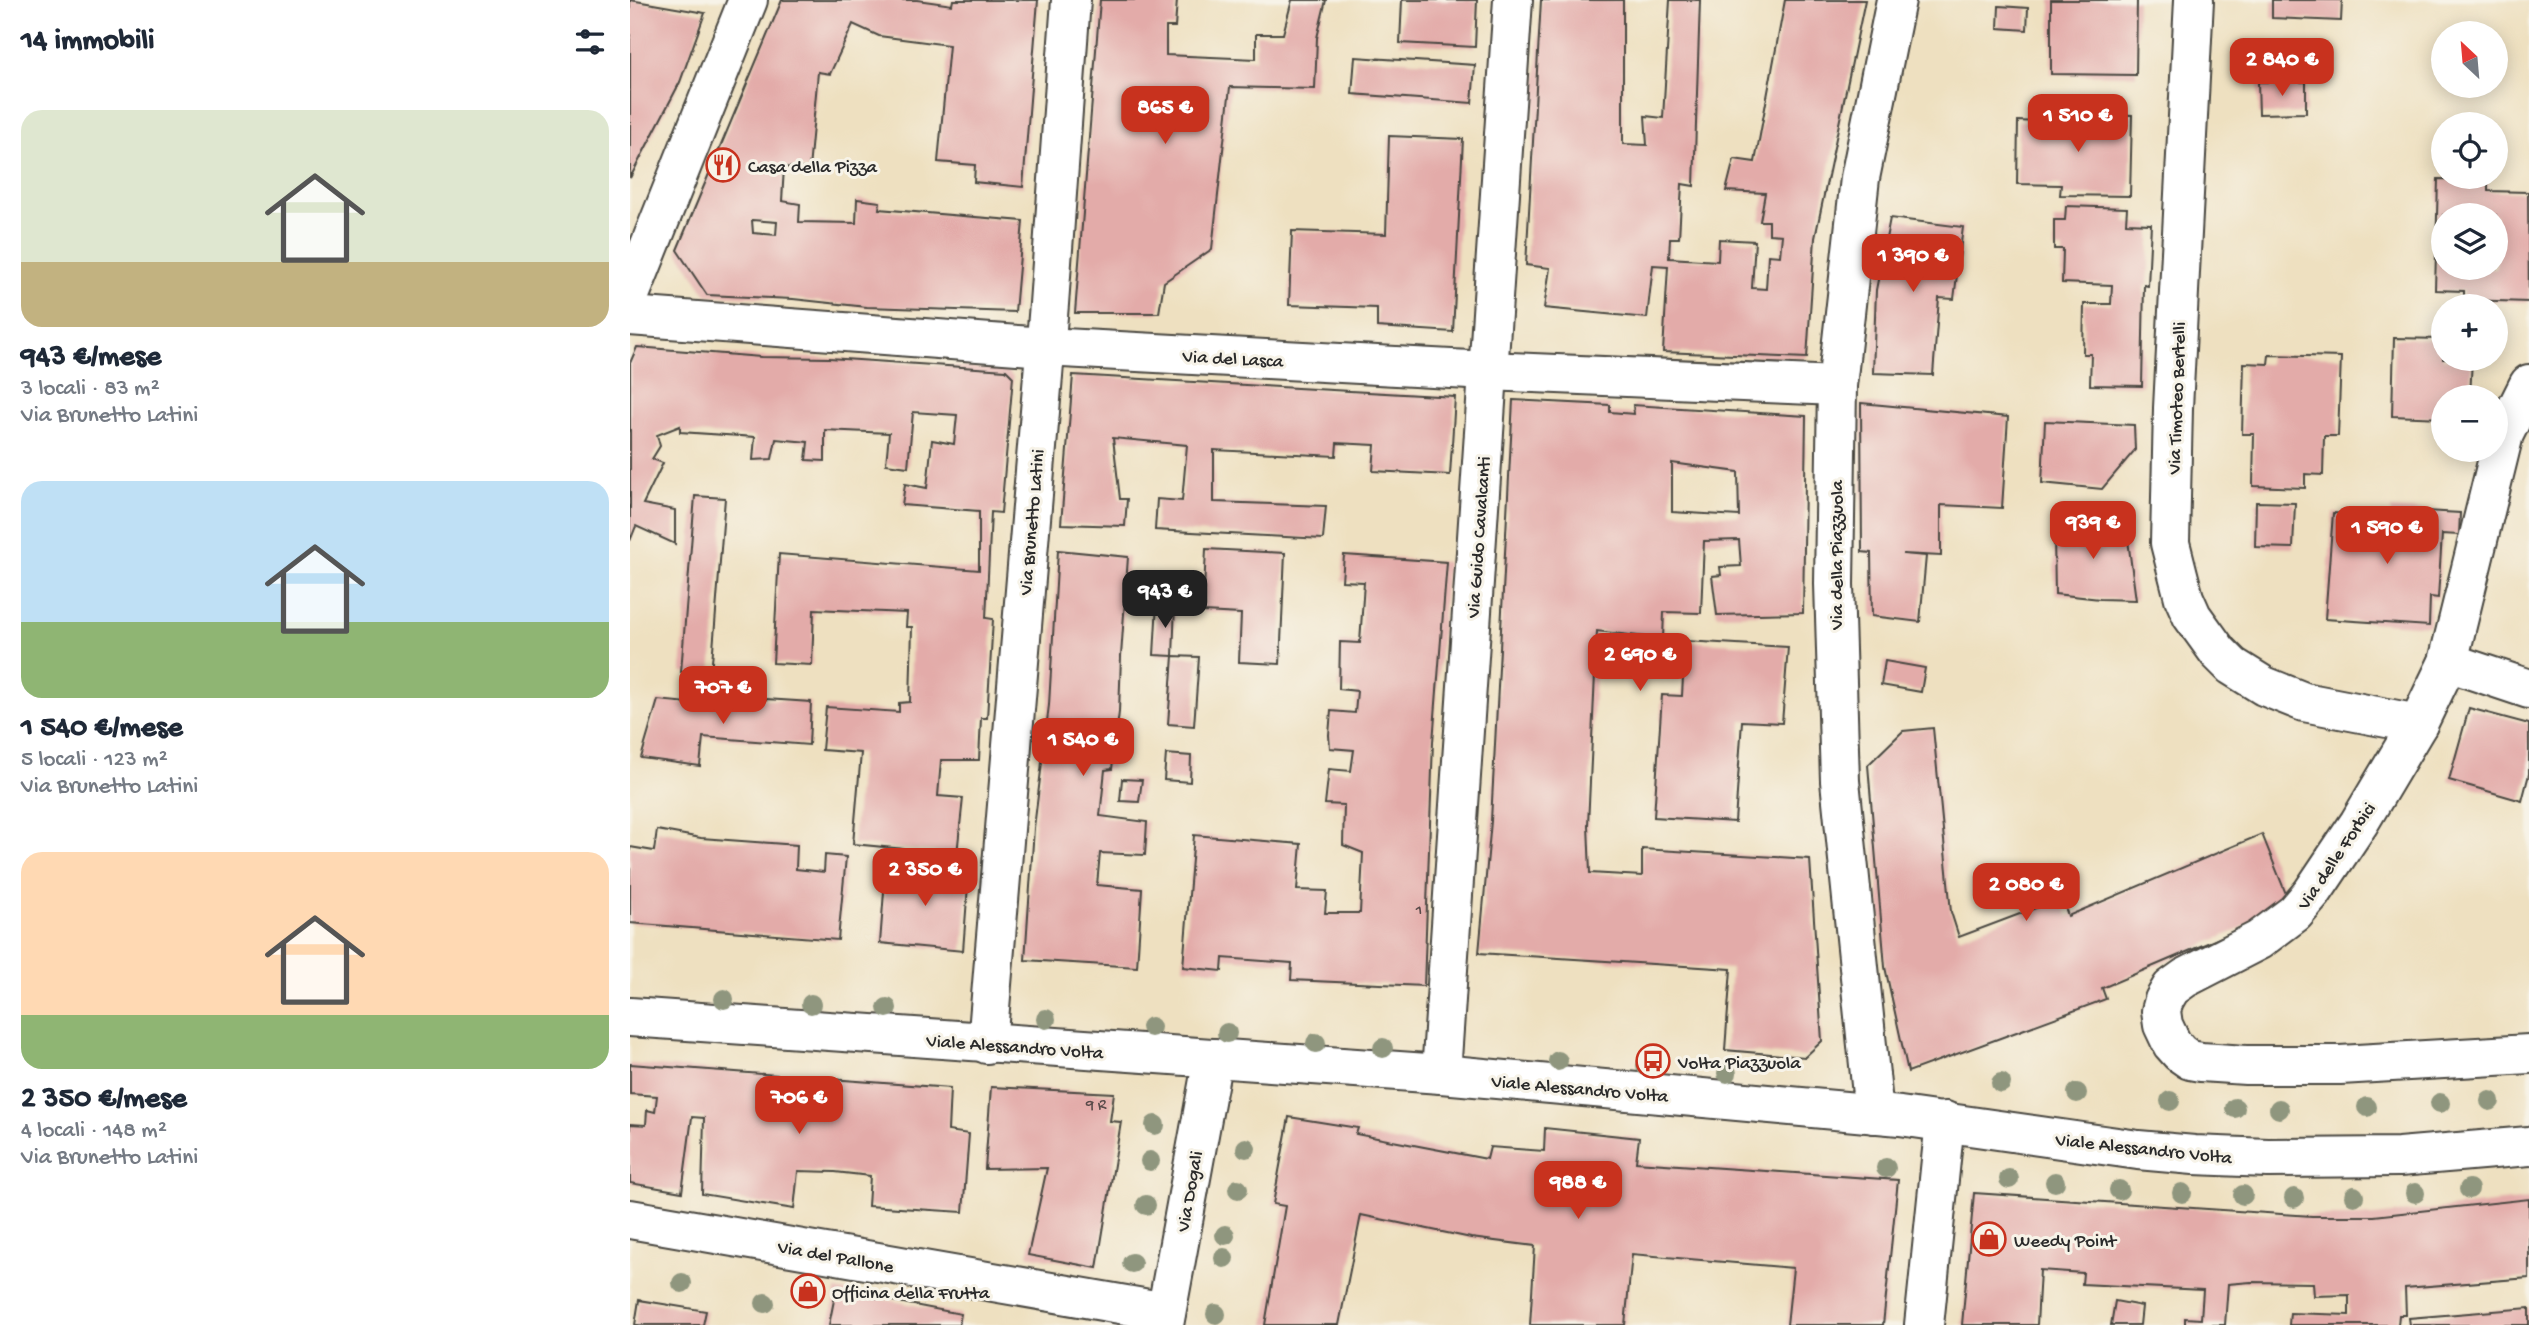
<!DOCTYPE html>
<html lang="it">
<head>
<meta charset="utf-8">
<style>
	body { margin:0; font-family:"Gochi Hand",sans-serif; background:#f2f2f3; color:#1f2937; height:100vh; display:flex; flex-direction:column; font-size:26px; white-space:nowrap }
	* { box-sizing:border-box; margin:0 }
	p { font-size:23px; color:#747a83 }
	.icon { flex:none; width:38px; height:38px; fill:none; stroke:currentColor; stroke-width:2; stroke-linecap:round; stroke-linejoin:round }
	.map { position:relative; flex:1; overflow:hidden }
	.details { display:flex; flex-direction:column; background:#fff; width:630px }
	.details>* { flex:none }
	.needle { width:46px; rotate:334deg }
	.fabs { position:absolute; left:1801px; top:21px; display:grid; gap:14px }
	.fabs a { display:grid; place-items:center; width:77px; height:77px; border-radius:50%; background:#fff; box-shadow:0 4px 18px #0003; font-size:35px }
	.price { position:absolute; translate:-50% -60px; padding:0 16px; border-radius:14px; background:#c8321e; color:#fff; font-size:23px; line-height:46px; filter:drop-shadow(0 2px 4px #0008) }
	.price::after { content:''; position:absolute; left:50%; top:42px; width:21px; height:16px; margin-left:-10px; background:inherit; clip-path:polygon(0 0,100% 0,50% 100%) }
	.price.on { background:#222; color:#fff }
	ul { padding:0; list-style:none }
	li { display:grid; align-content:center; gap:14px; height:371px; padding:0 21px }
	li span { display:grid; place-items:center; height:217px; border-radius:21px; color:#555 }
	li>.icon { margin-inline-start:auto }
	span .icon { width:126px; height:126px; fill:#fffc; stroke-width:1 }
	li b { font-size:30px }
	h2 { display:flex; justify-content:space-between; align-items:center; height:84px; padding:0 21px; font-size:30px }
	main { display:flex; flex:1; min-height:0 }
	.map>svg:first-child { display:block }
	.building { fill:#e3aba9; fill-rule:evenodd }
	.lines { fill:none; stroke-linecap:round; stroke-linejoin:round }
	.minor-casing { stroke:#484641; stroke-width:42 }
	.major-casing { stroke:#484641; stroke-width:42 }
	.minor { stroke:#fff; stroke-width:38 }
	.major { stroke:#fff; stroke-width:38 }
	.tree { fill:#8f967e }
	.labels { text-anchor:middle; stroke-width:6; stroke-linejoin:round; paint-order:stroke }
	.number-label { font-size:16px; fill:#594b4a }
	.poi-label { font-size:19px; fill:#2b2b2b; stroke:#f7f3e8; text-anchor:start }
	.street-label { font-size:19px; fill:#2b2b2b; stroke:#f7f3e8 }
</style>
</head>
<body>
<main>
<section class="details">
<h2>14 immobili<svg class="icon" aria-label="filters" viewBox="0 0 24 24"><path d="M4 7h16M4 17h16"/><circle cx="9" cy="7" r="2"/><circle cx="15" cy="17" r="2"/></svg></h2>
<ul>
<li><span style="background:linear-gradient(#dfe7d0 70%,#c2b280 0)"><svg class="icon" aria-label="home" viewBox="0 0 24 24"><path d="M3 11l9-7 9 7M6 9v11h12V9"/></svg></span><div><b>943 €/mese</b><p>3 locali · 83 m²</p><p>Via Brunetto Latini</p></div></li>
<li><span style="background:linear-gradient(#bfe0f5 65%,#8fb573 0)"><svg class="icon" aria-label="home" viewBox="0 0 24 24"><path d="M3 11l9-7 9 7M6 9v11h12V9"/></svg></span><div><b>1 540 €/mese</b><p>5 locali · 123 m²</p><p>Via Brunetto Latini</p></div></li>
<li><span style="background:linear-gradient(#ffd9b3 75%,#8fb573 0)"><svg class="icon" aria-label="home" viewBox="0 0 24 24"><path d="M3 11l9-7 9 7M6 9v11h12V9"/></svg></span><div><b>2 350 €/mese</b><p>4 locali · 148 m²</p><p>Via Brunetto Latini</p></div></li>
</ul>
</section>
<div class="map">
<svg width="1899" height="1325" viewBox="0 0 1899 1325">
	<rect width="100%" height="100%" fill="#f7f3e8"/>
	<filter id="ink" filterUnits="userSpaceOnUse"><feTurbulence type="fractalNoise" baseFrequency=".0143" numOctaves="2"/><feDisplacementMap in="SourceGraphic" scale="14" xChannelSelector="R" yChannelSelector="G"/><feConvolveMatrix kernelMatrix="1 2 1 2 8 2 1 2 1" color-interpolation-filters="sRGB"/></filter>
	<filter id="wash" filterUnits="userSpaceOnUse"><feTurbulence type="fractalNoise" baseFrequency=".00686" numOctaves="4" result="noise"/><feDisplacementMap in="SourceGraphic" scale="28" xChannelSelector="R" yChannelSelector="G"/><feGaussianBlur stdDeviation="1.57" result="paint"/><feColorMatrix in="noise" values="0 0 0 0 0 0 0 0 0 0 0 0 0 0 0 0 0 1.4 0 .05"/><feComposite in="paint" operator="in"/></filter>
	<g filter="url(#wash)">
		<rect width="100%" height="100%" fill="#eee0c0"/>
		<g id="blocks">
			<g class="building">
				<path d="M 0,0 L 75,13 L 50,82 L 0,178 Z"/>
				<path d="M 152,0 L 287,0 L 322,5 L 323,0 L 408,0 L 393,187 L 344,182 L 345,165 L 308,162 L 319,45 L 249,36 L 223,24 L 200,74 L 188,72 L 179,169 L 154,167 L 152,201 L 170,204 L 169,222 L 226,223 L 227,199 L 250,202 L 249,209 L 393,221 L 385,312 L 237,307 L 163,299 L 77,295 L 47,250 ZM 122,220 L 147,222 L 146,235 L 123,233 Z"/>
				<path d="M 470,0 L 547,0 L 545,27 L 536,27 L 536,55 L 626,59 L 626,34 L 653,34 L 662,0 L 696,0 L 687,38 L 685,89 L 600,87 L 582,249 L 534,282 L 529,313 L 445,313 Z"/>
				<path d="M 772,0 L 847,0 L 845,47 L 770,43 Z"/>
				<path d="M 911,0 L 993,0 L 993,144 L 1017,145 L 1015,116 L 1033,118 L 1040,0 L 1070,0 L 1064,186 L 1052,184 L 1049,238 L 1040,238 L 1039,258 L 1088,261 L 1089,239 L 1125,241 L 1122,288 L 1136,289 L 1138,255 L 1150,256 L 1152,235 L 1139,234 L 1139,221 L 1130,221 L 1135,193 L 1096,191 L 1104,159 L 1125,162 L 1155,0 L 1235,0 L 1185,238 L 1177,358 L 1033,352 L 1038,266 L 1023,265 L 1017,318 L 914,308 L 920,268 L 896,265 Z"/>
				<path d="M 1421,0 L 1507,0 L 1506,75 L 1421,74 Z"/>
				<path d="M 1642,0 L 1712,0 L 1711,21 L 1642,18 Z"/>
				<path d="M 1369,6 L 1398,8 L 1397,30 L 1368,28 Z"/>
				<path d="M 725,57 L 845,65 L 842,103 L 722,94 Z"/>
				<path d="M 1628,82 L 1676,82 L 1676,113 L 1629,114 Z"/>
				<path d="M 1429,112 L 1502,115 L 1500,196 L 1430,195 L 1431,185 L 1387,184 L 1388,121 L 1428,123 Z"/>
				<path d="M 759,136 L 833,139 L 823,332 L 747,327 L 747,308 L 659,305 L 662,231 L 756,234 Z"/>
				<path d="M 1808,179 L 1858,180 L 1858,191 L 1898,192 L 1899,302 L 1834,300 L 1834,291 L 1805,290 ZM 1813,215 L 1866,215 L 1866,268 L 1813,268 Z"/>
				<path d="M 1436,206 L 1497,208 L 1496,223 L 1521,224 L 1518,286 L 1514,285 L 1512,386 L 1460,385 L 1461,354 L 1453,354 L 1454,304 L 1481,304 L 1482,285 L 1432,283 L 1433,249 L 1424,249 L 1424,220 L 1435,220 Z"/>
				<path d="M 1260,218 L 1333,227 L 1324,299 L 1309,298 L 1303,375 L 1243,373 L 1246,290 Z"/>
				<path d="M 1764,338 L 1813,339 L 1813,359 L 1842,359 L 1840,397 L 1813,397 L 1813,418 L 1762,416 Z"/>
				<path d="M 7,347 L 131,357 L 199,358 L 376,370 L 383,377 L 371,513 L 361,512 L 356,618 L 363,619 L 357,718 L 351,718 L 349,760 L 311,760 L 308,796 L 333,798 L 327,854 L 223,844 L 231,753 L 192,750 L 196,707 L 269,712 L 269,703 L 280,702 L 282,627 L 276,627 L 277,613 L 184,609 L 182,665 L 143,663 L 149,554 L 349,570 L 349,511 L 272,505 L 275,484 L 297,488 L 302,440 L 324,444 L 327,415 L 283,412 L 278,467 L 256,464 L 259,433 L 195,430 L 195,461 L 176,460 L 178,442 L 146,439 L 142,459 L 123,460 L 125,437 L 50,432 L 50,426 L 27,435 L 30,446 L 22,459 L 33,463 L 13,504 L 45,510 L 45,544 L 6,526 L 0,541 L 0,363 Z"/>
				<path d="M 1639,355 L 1711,357 L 1708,436 L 1694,436 L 1693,475 L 1675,474 L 1675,488 L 1623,486 L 1624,434 L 1612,434 L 1614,363 L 1638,364 Z"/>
				<path d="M 443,375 L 825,397 L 820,475 L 743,471 L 745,445 L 707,443 L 706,456 L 584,450 L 584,502 L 696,506 L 693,539 L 525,530 L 527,499 L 552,501 L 557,445 L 483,438 L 490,499 L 497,499 L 495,526 L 431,524 Z"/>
				<path d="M 883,400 L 980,405 L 980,412 L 1004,414 L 1003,405 L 1176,416 L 1173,613 L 1087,615 L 1082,576 L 1091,575 L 1090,567 L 1111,566 L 1109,540 L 1074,541 L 1071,613 L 1034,612 L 1033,639 L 967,631 L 958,825 L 960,873 L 1012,876 L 1012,849 L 1180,859 L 1192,1041 L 1175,1057 L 1095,1050 L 1101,969 L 849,953 L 861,821 ZM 1042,463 L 1108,472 L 1109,516 L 1042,512 Z"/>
				<path d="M 1231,403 L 1378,417 L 1372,508 L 1311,505 L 1311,556 L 1273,554 L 1296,556 L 1290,622 L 1242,616 L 1241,553 L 1232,552 Z"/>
				<path d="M 1415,421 L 1504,425 L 1505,450 L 1472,489 L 1412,483 Z"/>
				<path d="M 65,496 L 95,498 L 81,675 L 51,672 Z"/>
				<path d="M 1626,502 L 1665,503 L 1663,548 L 1625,547 Z"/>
				<path d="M 1761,509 L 1830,513 L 1829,535 L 1812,534 L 1808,598 L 1800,597 L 1799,626 L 1695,619 L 1703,513 L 1761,517 Z"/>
				<path d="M 1453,516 L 1472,518 L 1473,526 L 1496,525 L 1506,600 L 1470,599 L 1425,594 L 1424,534 L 1441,522 L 1452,523 Z"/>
				<path d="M 576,549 L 655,553 L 650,664 L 609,662 L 611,614 L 573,612 Z"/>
				<path d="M 428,550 L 498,557 L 491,656 L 489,712 L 482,769 L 475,770 L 470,816 L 517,822 L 515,855 L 470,853 L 467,885 L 512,889 L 507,967 L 395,960 L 404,828 L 419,705 Z"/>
				<path d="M 714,555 L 817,562 L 803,742 L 794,986 L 661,980 L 662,963 L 593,958 L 592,971 L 553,967 L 564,835 L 671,844 L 667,890 L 697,891 L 695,913 L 730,913 L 733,853 L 713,845 L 714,805 L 695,804 L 699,769 L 721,771 L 724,750 L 700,748 L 699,735 L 701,711 L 725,713 L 727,691 L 709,689 L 710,642 L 730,643 L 734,582 L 712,581 Z"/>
				<path d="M 527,603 L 545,604 L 543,656 L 524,655 Z"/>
				<path d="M 1055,641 L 1158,647 L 1152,723 L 1112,721 L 1105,822 L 1024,817 L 1032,695 L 1052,696 Z"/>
				<path d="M 543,656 L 569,657 L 564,726 L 538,724 Z"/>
				<path d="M 1255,661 L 1295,668 L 1291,692 L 1251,685 Z"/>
				<path d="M 87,696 L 181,702 L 179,745 L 73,737 L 70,766 L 11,758 L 28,700 L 88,706 Z"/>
				<path d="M 1839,708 L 1899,724 L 1899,774 L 1892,801 L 1819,780 Z"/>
				<path d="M 1303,728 L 1321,912 L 1329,937 L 1432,898 L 1438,916 L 1632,834 L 1658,899 L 1608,930 L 1472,988 L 1476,999 L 1278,1072 L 1255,967 L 1238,765 L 1273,731 Z"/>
				<path d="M 536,754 L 561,756 L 560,782 L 534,780 Z"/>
				<path d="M 492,779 L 512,780 L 509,802 L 490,801 Z"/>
				<path d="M 27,830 L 71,838 L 167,845 L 166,869 L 194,872 L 195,855 L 216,857 L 208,940 L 0,923 L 0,847 L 24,851 Z"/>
				<path d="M 256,866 L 339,872 L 333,951 L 250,943 Z"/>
				<path d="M 0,1064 L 320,1088 L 318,1131 L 339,1134 L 333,1212 L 238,1206 L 240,1176 L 205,1172 L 168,1171 L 164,1209 L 72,1194 L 74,1118 L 62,1117 L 52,1192 L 0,1183 L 0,1124 L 16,1125 L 17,1110 L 25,1112 L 27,1096 L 0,1094 Z"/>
				<path d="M 361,1087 L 484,1093 L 480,1121 L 491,1122 L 467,1268 L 398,1255 L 417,1168 L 355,1169 Z"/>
				<path d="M 659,1117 L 728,1128 L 726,1134 L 857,1159 L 860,1147 L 914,1151 L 915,1128 L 1009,1138 L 1006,1162 L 1268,1180 L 1253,1325 L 1157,1325 L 1163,1268 L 1002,1254 L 995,1325 L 900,1325 L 905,1246 L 841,1238 L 731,1215 L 709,1325 L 635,1325 L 655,1206 L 643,1204 Z"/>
				<path d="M 1344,1193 L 1682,1216 L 1744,1216 L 1899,1199 L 1899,1278 L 1775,1288 L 1776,1315 L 1769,1315 L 1768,1325 L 1659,1325 L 1660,1313 L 1719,1315 L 1719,1295 L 1684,1296 L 1683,1283 L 1621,1282 L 1598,1284 L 1595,1325 L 1555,1325 L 1555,1318 L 1571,1319 L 1573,1290 L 1452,1284 L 1453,1273 L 1410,1270 L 1407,1325 L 1332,1325 Z"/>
				<path d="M 206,1290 L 331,1314 L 329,1325 L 199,1325 Z"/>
				<path d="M 9,1300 L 76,1311 L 73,1325 L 5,1325 Z"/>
				<path d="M 1485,1301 L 1512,1306 L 1510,1325 L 1481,1325 Z"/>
				<path d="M 1899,1308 L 1899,1325 L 1780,1325 L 1779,1318 Z"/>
			</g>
		</g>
	</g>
	<g filter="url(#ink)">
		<use href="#blocks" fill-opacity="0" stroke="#484641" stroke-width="2"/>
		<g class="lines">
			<defs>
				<g id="minor">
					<path d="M 1564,0 L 1543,408 L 1540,543 L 1554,598 L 1562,616 L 1588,652 L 1602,666 L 1634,686 L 1674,702 L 1788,724"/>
					<path d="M 0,295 L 118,0"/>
					<path d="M 0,316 L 415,347 L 858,371 L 1207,386"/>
					<path d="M 1899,384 L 1874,434 L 1818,662 L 1788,724 L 1729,823 L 1682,893 L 1665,913 L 1629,940 L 1555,978 L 1541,988 L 1534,1000 L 1531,1011 L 1533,1025 L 1542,1044 L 1550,1053 L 1560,1060 L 1571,1062 L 1616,1065 L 1710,1065 L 1899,1054"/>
					<path d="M 1818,662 L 1899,689"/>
					<path d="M 357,1044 L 419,304 L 441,0"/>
					<path d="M 811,1074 L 883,0"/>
					<path d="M 1244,1114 L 1210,781 L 1204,584 L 1207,386 L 1230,178 L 1266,0"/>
					<path d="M 0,1219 L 536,1312"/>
					<path d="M 534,1325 L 583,1058"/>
				</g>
				<g id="major">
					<path d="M 0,1017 L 811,1074 L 1270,1116 L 1508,1150 L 1564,1155 L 1638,1158 L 1769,1157 L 1899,1146"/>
					<path d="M 1294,1325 L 1315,1121"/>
				</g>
			</defs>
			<use href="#minor" class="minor-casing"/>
			<use href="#major" class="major-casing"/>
			<use href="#minor" class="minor"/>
			<use href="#major" class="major"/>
		</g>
		<g class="tree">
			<circle cx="94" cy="999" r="10"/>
			<circle cx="181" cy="1004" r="10"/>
			<circle cx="257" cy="1008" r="10"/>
			<circle cx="416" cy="1019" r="10"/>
			<circle cx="521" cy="1027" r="10"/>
			<circle cx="597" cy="1033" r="10"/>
			<circle cx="686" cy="1043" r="10"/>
			<circle cx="753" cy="1048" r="10"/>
			<circle cx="928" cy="1061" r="10"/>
			<circle cx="1016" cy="1066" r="10"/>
			<circle cx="1097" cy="1073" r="10"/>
			<circle cx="1371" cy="1083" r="10"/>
			<circle cx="1447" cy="1093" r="10"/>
			<circle cx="1540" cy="1101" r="10"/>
			<circle cx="1860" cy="1101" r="10"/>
			<circle cx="1810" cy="1103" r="10"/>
			<circle cx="1737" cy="1107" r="10"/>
			<circle cx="1605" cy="1108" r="10"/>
			<circle cx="1649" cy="1109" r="10"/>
			<circle cx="525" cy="1125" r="10"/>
			<circle cx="616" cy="1148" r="10"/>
			<circle cx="520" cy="1161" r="10"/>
			<circle cx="1256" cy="1168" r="10"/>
			<circle cx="1379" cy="1179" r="10"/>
			<circle cx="1425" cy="1182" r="10"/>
			<circle cx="608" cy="1189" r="10"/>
			<circle cx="1839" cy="1189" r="10"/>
			<circle cx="1489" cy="1190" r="10"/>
			<circle cx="1552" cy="1193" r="10"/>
			<circle cx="1785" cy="1193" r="10"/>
			<circle cx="1613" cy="1195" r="10"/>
			<circle cx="1724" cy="1196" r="10"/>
			<circle cx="1664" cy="1198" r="10"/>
			<circle cx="516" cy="1205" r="10"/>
			<circle cx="595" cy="1235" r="10"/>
			<circle cx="594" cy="1258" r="10"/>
			<circle cx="502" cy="1263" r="10"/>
			<circle cx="52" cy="1283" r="10"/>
			<circle cx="135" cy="1303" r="10"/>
			<circle cx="586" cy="1314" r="10"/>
		</g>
	</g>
	<defs>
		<symbol id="restaurant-ring" viewBox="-11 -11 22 22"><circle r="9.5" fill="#f7f3e8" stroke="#c8321e" stroke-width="1.5"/><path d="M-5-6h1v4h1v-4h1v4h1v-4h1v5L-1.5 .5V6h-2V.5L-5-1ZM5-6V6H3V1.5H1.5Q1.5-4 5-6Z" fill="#c8321e"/></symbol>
		<symbol id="bus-ring" viewBox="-11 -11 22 22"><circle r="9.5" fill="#f7f3e8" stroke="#c8321e" stroke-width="1.5"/><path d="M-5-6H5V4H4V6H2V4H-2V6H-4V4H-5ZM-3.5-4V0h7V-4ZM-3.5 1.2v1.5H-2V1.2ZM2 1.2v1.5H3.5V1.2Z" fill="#c8321e"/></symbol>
		<symbol id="shop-ring" viewBox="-11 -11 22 22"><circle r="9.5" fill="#f7f3e8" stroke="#c8321e" stroke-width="1.5"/><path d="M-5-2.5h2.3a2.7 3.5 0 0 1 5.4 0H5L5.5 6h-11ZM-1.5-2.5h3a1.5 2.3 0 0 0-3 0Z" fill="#c8321e"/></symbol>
	</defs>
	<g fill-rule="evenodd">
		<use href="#restaurant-ring" x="74" y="146" width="38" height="38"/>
		<use href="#bus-ring" x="1004" y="1042" width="38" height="38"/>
		<use href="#shop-ring" x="1340" y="1220" width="38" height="38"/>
		<use href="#shop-ring" x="159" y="1272" width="38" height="38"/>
	</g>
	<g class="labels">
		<g class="number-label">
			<text x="789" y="914">1</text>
			<text x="466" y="1109">9 R</text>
		</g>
		<g class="poi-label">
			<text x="118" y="172">Casa della Pizza</text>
			<text x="1048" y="1068">Volta Piazzuola</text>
			<text x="1384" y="1246">Weedy Point</text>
			<text x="202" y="1298">Officina della Frutta</text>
		</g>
		<g class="street-label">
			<text transform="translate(603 357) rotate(3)" y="7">Via del Lasca</text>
			<text transform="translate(1545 398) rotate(-88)" y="7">Via Timoteo Bertelli</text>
			<text transform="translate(400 522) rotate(-85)" y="7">Via Brunetto Latini</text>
			<text transform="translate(847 537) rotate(-86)" y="7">Via Guido Cavalcanti</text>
			<text transform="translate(1205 555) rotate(-90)" y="7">Via della Piazzuola</text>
			<text transform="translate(1705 855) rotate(-56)" y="7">Via delle Forbici</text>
			<text transform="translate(385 1045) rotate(4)" y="7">Viale Alessandro Volta</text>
			<text transform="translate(950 1087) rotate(5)" y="7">Viale Alessandro Volta</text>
			<text transform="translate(1514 1147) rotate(6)" y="7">Viale Alessandro Volta</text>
			<text transform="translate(558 1191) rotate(-80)" y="7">Via Dogali</text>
			<text transform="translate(206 1255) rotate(10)" y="7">Via del Pallone</text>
		</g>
	</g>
</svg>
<div class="fabs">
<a><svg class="needle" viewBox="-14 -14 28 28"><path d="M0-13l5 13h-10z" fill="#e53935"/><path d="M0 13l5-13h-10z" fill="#747a83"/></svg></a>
<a><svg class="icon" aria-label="locate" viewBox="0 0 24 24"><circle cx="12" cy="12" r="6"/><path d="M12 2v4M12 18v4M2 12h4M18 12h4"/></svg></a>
<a><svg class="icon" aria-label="layers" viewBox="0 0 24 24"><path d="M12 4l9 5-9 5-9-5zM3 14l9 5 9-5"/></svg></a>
<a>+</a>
<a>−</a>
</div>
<b class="price" style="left:1652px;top:98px">2 840 €</b>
<b class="price" style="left:535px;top:146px">865 €</b>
<b class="price" style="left:1448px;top:154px">1 510 €</b>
<b class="price" style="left:1283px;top:294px">1 390 €</b>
<b class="price" style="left:1463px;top:561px">939 €</b>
<b class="price" style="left:1757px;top:566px">1 590 €</b>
<b class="price on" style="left:535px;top:630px">943 €</b>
<b class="price" style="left:1010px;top:693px">2 690 €</b>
<b class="price" style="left:93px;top:726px">707 €</b>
<b class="price" style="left:453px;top:778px">1 540 €</b>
<b class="price" style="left:295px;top:908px">2 350 €</b>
<b class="price" style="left:1396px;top:923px">2 080 €</b>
<b class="price" style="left:169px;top:1136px">706 €</b>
<b class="price" style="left:948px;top:1221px">988 €</b>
</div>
</main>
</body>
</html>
